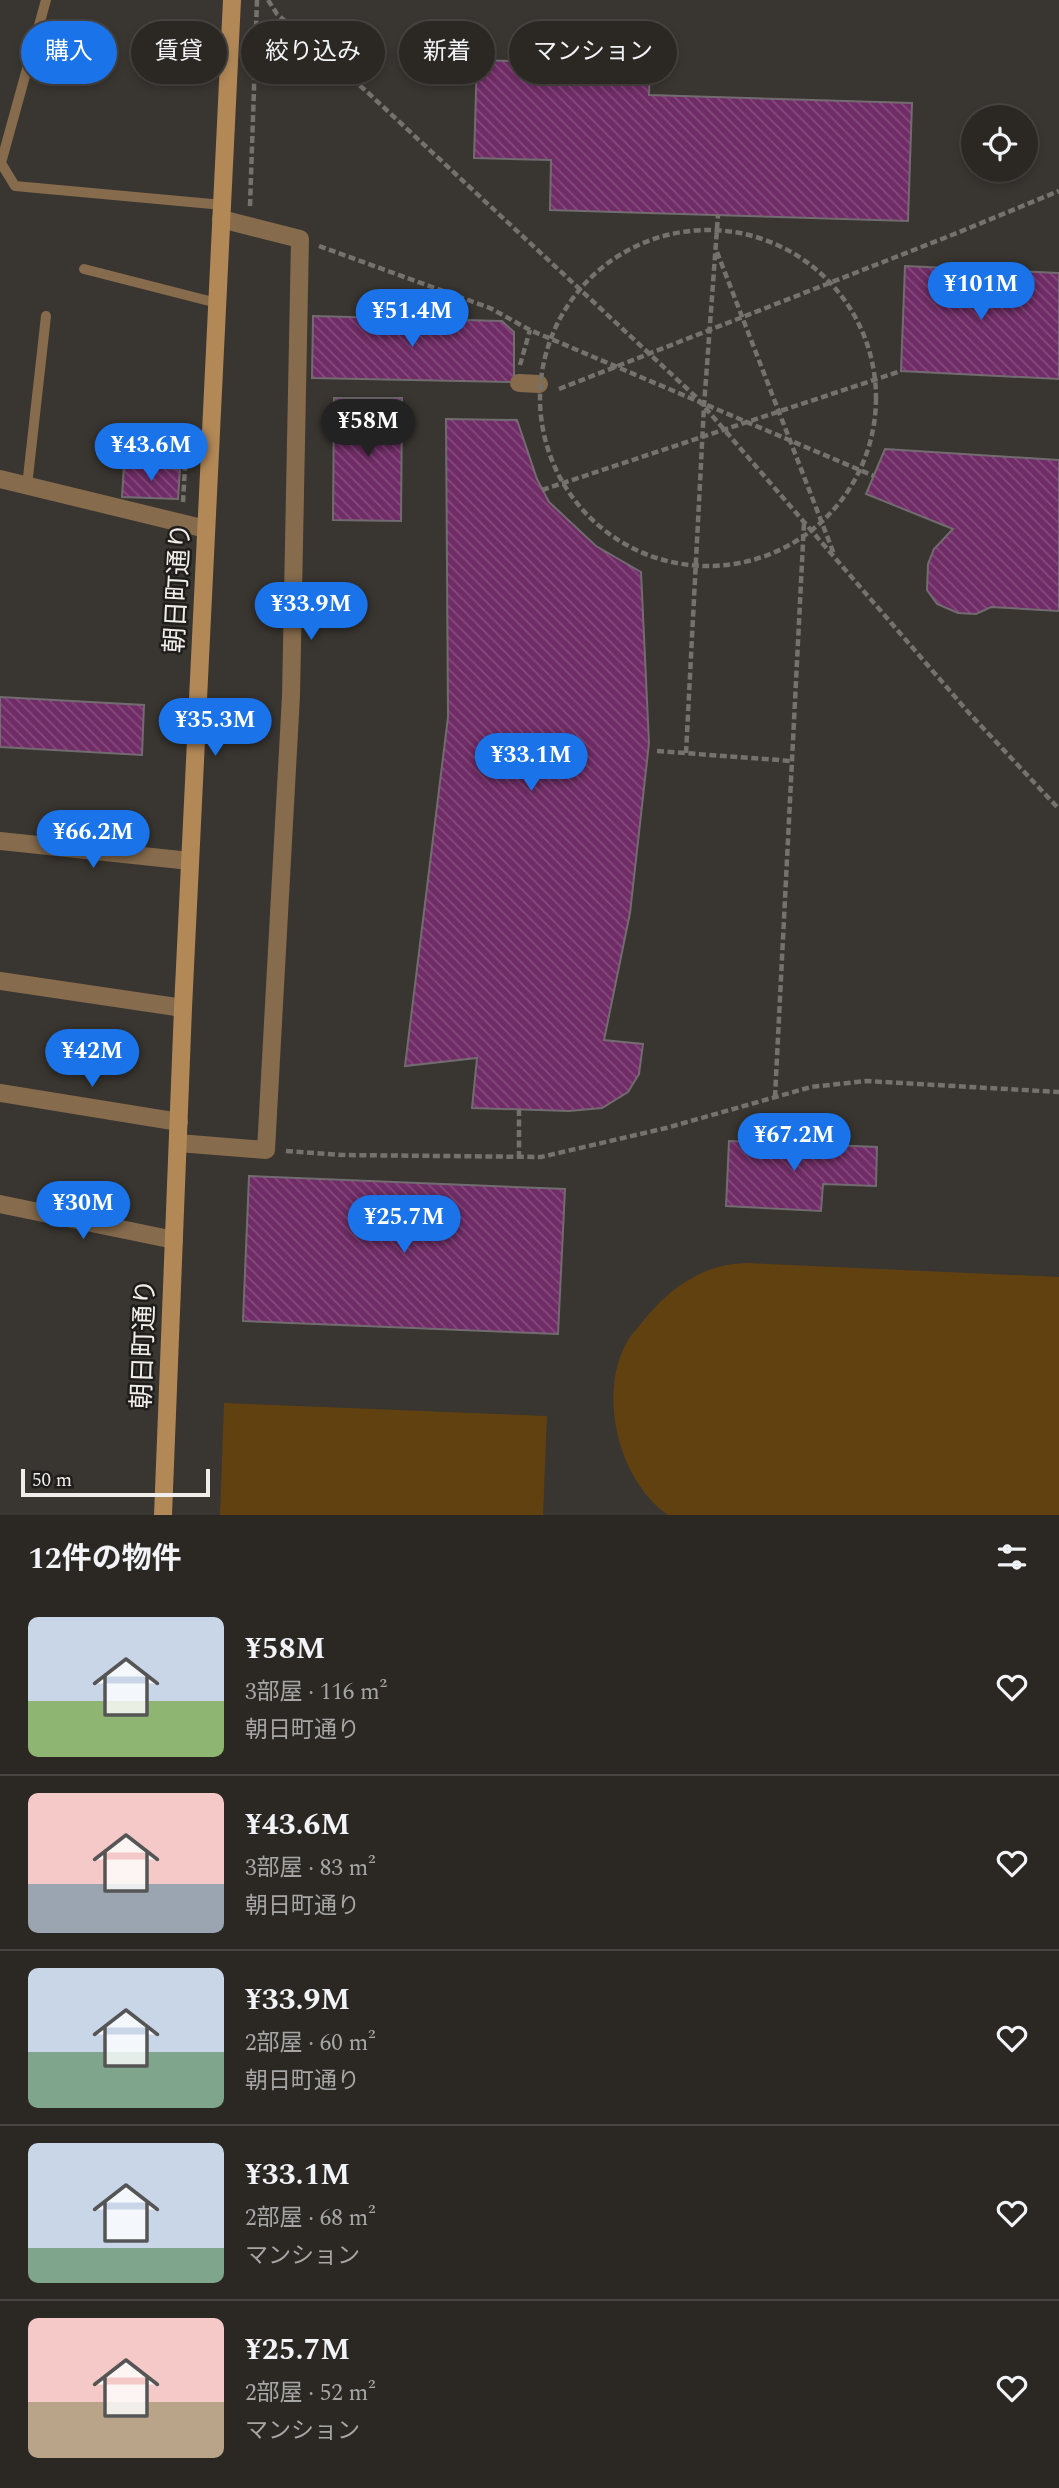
<!DOCTYPE html>
<html lang="ja">
<head>
<meta charset="utf-8">
<style>
	body { margin:0; font-family:Spectral,"Noto Sans JP",serif; background:#373431; color:#f1f3f6; height:100vh; display:flex; flex-direction:column; font-size:26px; white-space:nowrap }
	* { box-sizing:border-box; margin:0 }
	p { font-size:23px; color:#a6a6a6 }
	.icon { flex:none; width:38px; height:38px; fill:none; stroke:currentColor; stroke-width:2; stroke-linecap:round; stroke-linejoin:round }
	.map { position:relative; height:1515px; overflow:hidden }
	.side { display:flex; flex-direction:column; background:#2b2824; flex:1 }
	.side>* { flex:none }
	.guide { position:absolute; left:21px; top:21px; width:700px; height:63px; display:flex; gap:14px }
	.controls { position:absolute; left:961px; top:105px; display:grid; gap:14px }
	.controls a { display:grid; place-items:center; width:77px; height:77px; border-radius:50%; background:#2b2824; box-shadow:0 4px 10px #0003,0 0 0 2px #474441; font-size:35px }
	.scale { position:absolute; left:21px; bottom:18px; width:189px; box-sizing:border-box; padding-left:7px; border:4px solid #f0edea; border-top:0; font-size:19px; line-height:24px; white-space:nowrap; color:#f0edea; -webkit-text-stroke:5px #1f1d1b; paint-order:stroke }
	.price { position:absolute; translate:-50% -60px; padding:0 16px; border-radius:24px; background:#1a73e8; color:#fff; font-size:23px; line-height:46px; filter:drop-shadow(0 2px 4px #0008) }
	.price::after { content:''; position:absolute; left:50%; top:42px; width:21px; height:16px; margin-left:-10px; background:inherit; clip-path:polygon(0 0,100% 0,50% 100%) }
	.price.current { background:#222; color:#fff }
	ul { padding:0; list-style:none }
	li { display:flex; align-items:center; gap:21px; height:175px; padding:0 28px }
	li+li { border-top:2px solid #474441 }
	li span { display:grid; place-items:center; flex:none; width:196px; height:140px; border-radius:10px; color:#555 }
	li>.icon { margin-inline-start:auto }
	span .icon { width:84px; height:84px; fill:#fffc; stroke-width:1 }
	li b { font-size:30px }
	h2 { display:flex; justify-content:space-between; align-items:center; height:84px; padding:0 28px; font-size:30px }
	.pill { padding:0 24px; border-radius:32px; background:#2b2824; box-shadow:0 4px 10px #0003,0 0 0 2px #474441; font-size:24px; line-height:63px }
	.pill.current { background:#1a73e8; color:#fff }
	.map>svg:first-child { display:block }
	.green { fill:#614110 }
	.building { fill:url(#building-back-hatch); stroke:#726c71; stroke-width:2 }
	.lines { fill:none; stroke-linecap:round; stroke-linejoin:round }
	.path { stroke:#75716d; stroke-width:4.5; stroke-dasharray:7 3.5; stroke-linecap:butt }
	.lane { stroke:#866b4d; stroke-width:10 }
	.street { stroke:#866b4d; stroke-width:18 }
	.secondary { stroke:#b28857; stroke-width:18 }
	.path-bridge { stroke:#75716d; stroke-width:4.5; stroke-dasharray:7 3.5; stroke-linecap:butt }
	.labels { text-anchor:middle; stroke-width:5; stroke-linejoin:round; paint-order:stroke }
	.street-label { font-size:26px; fill:#f0edea; stroke:#1f1d1b }
</style>
</head>
<body>
<div class="map">
<svg width="1059" height="1515" viewBox="0 0 1059 1515">
	<defs>
		<pattern id="building-back-hatch" width="6" height="6" patternUnits="userSpaceOnUse" patternTransform="scale(1.75)"><rect width="6" height="6" fill="#702c66"/><path d="M-1 5l2 2M0 0l6 6M5-1l2 2" fill="none" stroke="#854b7c"/></pattern>
	</defs>
	<rect width="100%" height="100%" fill="#393530"/>
	<g class="green">
		<path d="M 747,1263 L 1059,1277 L 1059,1515 L 668,1515 C 619,1481 597,1395 627,1342 C 630,1336 636,1330 640,1325 C 667,1290 701,1264 747,1263 Z"/>
		<path d="M 224,1403 L 547,1416 L 543,1515 L 220,1515 Z"/>
	</g>
	<g class="building">
		<path d="M 477,60 L 650,65 L 649,95 L 912,103 L 908,221 L 550,210 L 551,160 L 474,158 Z"/>
		<path d="M 905,266 L 1059,273 L 1059,379 L 901,371 Z"/>
		<path d="M 313,316 L 502,321 L 514,332 L 514,382 L 312,378 Z"/>
		<path d="M 334,398 L 402,398 L 401,521 L 333,520 Z"/>
		<path d="M 446,419 L 517,420 L 537,479 L 549,502 L 596,546 L 641,572 L 649,743 L 630,913 L 604,1040 L 643,1044 L 639,1074 L 628,1092 L 602,1108 L 569,1111 L 472,1108 L 477,1058 L 405,1066 L 448,717 Z"/>
		<path d="M 885,449 L 1059,460 L 1059,611 L 991,607 L 976,614 L 958,613 L 937,604 L 927,590 L 928,564 L 934,549 L 953,529 L 866,494 Z"/>
		<path d="M 124,466 L 180,469 L 178,499 L 122,497 Z"/>
		<path d="M 0,697 L 144,705 L 142,755 L 0,747 Z"/>
		<path d="M 729,1141 L 877,1147 L 876,1186 L 823,1184 L 821,1211 L 726,1206 Z"/>
		<path d="M 249,1176 L 565,1189 L 558,1334 L 243,1321 Z"/>
	</g>
	<g class="lines">
		<g class="path">
			<path d="M 268,0 L 277,14 L 365,90 L 696,397 L 969,713 L 1059,809"/>
			<path d="M 250,206 L 257,0"/>
			<path d="M 319,246 L 490,308 L 530,330 L 874,476"/>
			<path d="M 717,252 L 834,554"/>
			<path d="M 520,365 L 530,330"/>
			<path d="M 559,389 L 957,233 L 1059,191"/>
			<path d="M 542,490 L 901,371"/>
			<path d="M 183,502 L 187,431"/>
			<path d="M 657,751 L 791,761"/>
			<path d="M 686,753 L 704,406 L 718,215"/>
			<path d="M 775,1097 L 804,523"/>
			<path d="M 519,1109 L 519,1157"/>
			<path d="M 286,1151 L 343,1155 L 541,1157 L 666,1128 L 811,1087 L 866,1081 L 1059,1092"/>
		</g>
		<g class="lane">
			<path d="M 46,0 L 1,163 L 15,186 L 223,205"/>
			<path d="M 84,269 L 217,303"/>
			<path d="M 27,486 L 46,316"/>
		</g>
		<g class="street">
			<path d="M 519,383 L 539,384"/>
			<path d="M 0,479 L 206,529"/>
			<path d="M 0,841 L 190,861"/>
			<path d="M 0,981 L 183,1008"/>
			<path d="M 0,1093 L 179,1122"/>
			<path d="M 178,1143 L 266,1150 L 291,696 L 300,239 L 221,219"/>
			<path d="M 0,1204 L 174,1240"/>
		</g>
		<path class="secondary" d="M 163,1515 L 183,1008 L 232,0"/>
		<circle class="path-bridge" cx="708" cy="398" r="168"/>
	</g>
	<g class="labels">
		<g class="street-label">
			<text transform="translate(177 588) rotate(-87)" y="9">朝日町通り</text>
			<text transform="translate(143 1344) rotate(-88)" y="9">朝日町通り</text>
		</g>
	</g>
</svg>
<div class="controls">
<a><svg class="icon" aria-label="locate" viewBox="0 0 24 24"><circle cx="12" cy="12" r="6"/><path d="M12 2v4M12 18v4M2 12h4M18 12h4"/></svg></a>
</div>
<div class="scale">50 m</div>
<b class="price" style="left:981px;top:322px">¥101M</b>
<b class="price" style="left:412px;top:349px">¥51.4M</b>
<b class="price current" style="left:368px;top:459px">¥58M</b>
<b class="price" style="left:151px;top:483px">¥43.6M</b>
<b class="price" style="left:311px;top:642px">¥33.9M</b>
<b class="price" style="left:215px;top:758px">¥35.3M</b>
<b class="price" style="left:531px;top:793px">¥33.1M</b>
<b class="price" style="left:93px;top:870px">¥66.2M</b>
<b class="price" style="left:92px;top:1089px">¥42M</b>
<b class="price" style="left:794px;top:1173px">¥67.2M</b>
<b class="price" style="left:83px;top:1241px">¥30M</b>
<b class="price" style="left:404px;top:1255px">¥25.7M</b>
<div class="guide">
<a class="pill current">購入</a>
<a class="pill">賃貸</a>
<a class="pill">絞り込み</a>
<a class="pill">新着</a>
<a class="pill">マンション</a>
</div>
</div>
<section class="side">
<h2>12件の物件<svg class="icon" aria-label="filters" viewBox="0 0 24 24"><path d="M4 7h16M4 17h16"/><circle cx="9" cy="7" r="2"/><circle cx="15" cy="17" r="2"/></svg></h2>
<ul>
<li><span style="background:linear-gradient(#c9d6e8 60%,#8fb573 0)"><svg class="icon" aria-label="home" viewBox="0 0 24 24"><path d="M3 11l9-7 9 7M6 9v11h12V9"/></svg></span><div><b>¥58M</b><p>3部屋 · 116 m²</p><p>朝日町通り</p></div><svg class="icon" aria-label="heart" viewBox="0 0 24 24"><path d="M12 20l-8-8c-3-5 5-10 8-4 3-6 11-1 8 4z"/></svg></li>
<li><span style="background:linear-gradient(#f6c9c9 65%,#9aa5b1 0)"><svg class="icon" aria-label="home" viewBox="0 0 24 24"><path d="M3 11l9-7 9 7M6 9v11h12V9"/></svg></span><div><b>¥43.6M</b><p>3部屋 · 83 m²</p><p>朝日町通り</p></div><svg class="icon" aria-label="heart" viewBox="0 0 24 24"><path d="M12 20l-8-8c-3-5 5-10 8-4 3-6 11-1 8 4z"/></svg></li>
<li><span style="background:linear-gradient(#c9d6e8 60%,#7fa58c 0)"><svg class="icon" aria-label="home" viewBox="0 0 24 24"><path d="M3 11l9-7 9 7M6 9v11h12V9"/></svg></span><div><b>¥33.9M</b><p>2部屋 · 60 m²</p><p>朝日町通り</p></div><svg class="icon" aria-label="heart" viewBox="0 0 24 24"><path d="M12 20l-8-8c-3-5 5-10 8-4 3-6 11-1 8 4z"/></svg></li>
<li><span style="background:linear-gradient(#c9d6e8 75%,#7fa58c 0)"><svg class="icon" aria-label="home" viewBox="0 0 24 24"><path d="M3 11l9-7 9 7M6 9v11h12V9"/></svg></span><div><b>¥33.1M</b><p>2部屋 · 68 m²</p><p>マンション</p></div><svg class="icon" aria-label="heart" viewBox="0 0 24 24"><path d="M12 20l-8-8c-3-5 5-10 8-4 3-6 11-1 8 4z"/></svg></li>
<li><span style="background:linear-gradient(#f6c9c9 60%,#b9a48a 0)"><svg class="icon" aria-label="home" viewBox="0 0 24 24"><path d="M3 11l9-7 9 7M6 9v11h12V9"/></svg></span><div><b>¥25.7M</b><p>2部屋 · 52 m²</p><p>マンション</p></div><svg class="icon" aria-label="heart" viewBox="0 0 24 24"><path d="M12 20l-8-8c-3-5 5-10 8-4 3-6 11-1 8 4z"/></svg></li>
</ul>
</section>
</body>
</html>
